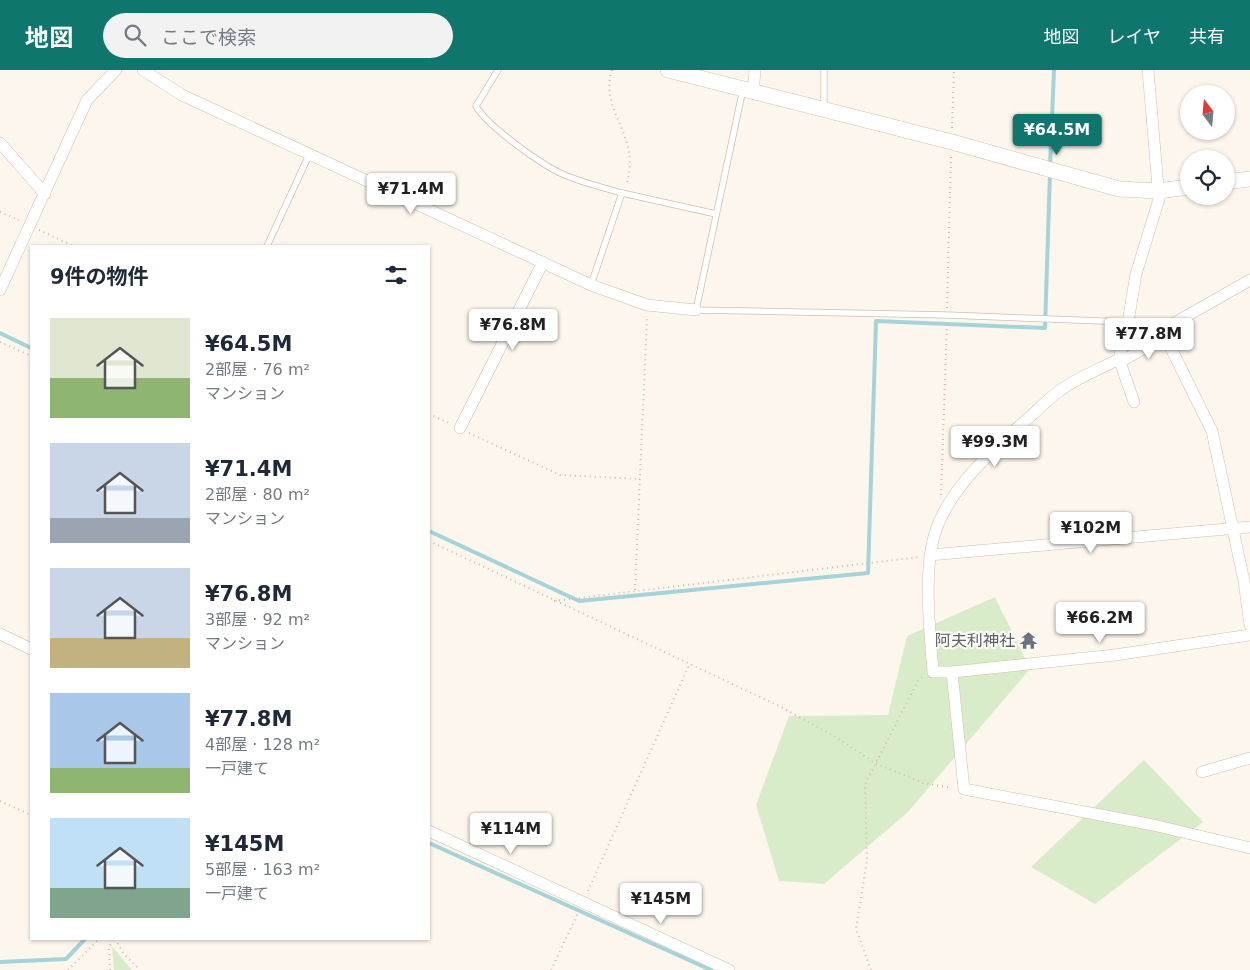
<!DOCTYPE html>
<html lang="ja">
<head>
<meta charset="utf-8">
<style>
	body { margin:0; font-family:"DejaVu Sans","Noto Sans JP",sans-serif; background:#f2f2f3; color:#1f2937; height:100vh; display:flex; flex-direction:column; font-size:19px; white-space:nowrap }
	* { box-sizing:border-box; margin:0 }
	p { font-size:16px; color:#747a83 }
	.icon { flex:none; width:28px; height:28px; fill:none; stroke:currentColor; stroke-width:2; stroke-linecap:round; stroke-linejoin:round }
	.map { position:relative; flex:1; overflow:hidden }
	.side { position:absolute; left:30px; top:175px; width:400px; height:695px; display:flex; flex-direction:column; background:#fff; border-radius:0px; box-shadow:0 1px 4px #0004 }
	.side>* { flex:none }
	.needle { width:32px; rotate:344deg }
	.buttons { position:absolute; left:1180px; top:15px; display:grid; gap:10px }
	.buttons a { display:grid; place-items:center; width:55px; height:55px; border-radius:50%; background:#fff; box-shadow:0 1px 4px #0004; font-size:25px }
	.price { position:absolute; translate:-50% -42px; padding:0 11px; border-radius:5px; background:#fff; color:#222; font-size:16px; line-height:32px; filter:drop-shadow(0 1px 2px #0008) }
	.price::after { content:''; position:absolute; left:50%; top:30px; width:15px; height:11px; margin-left:-8px; background:inherit; clip-path:polygon(0 0,100% 0,50% 100%) }
	.price.on { background:#0f766e; color:#fff }
	ul { padding:0; list-style:none }
	li { display:flex; align-items:center; gap:15px; height:125px; padding:0 20px }
	li span { display:grid; place-items:center; flex:none; width:140px; height:100px; border-radius:0px; color:#555 }
	li>.icon { margin-inline-start:auto }
	span .icon { width:60px; height:60px; fill:#fffc; stroke-width:1 }
	li b { font-size:21px }
	h2 { display:flex; justify-content:space-between; align-items:center; height:60px; padding:0 20px; font-size:21px }
	header { display:flex; align-items:center; gap:30px; box-sizing:border-box; height:70px; padding:0 25px; background:#0f766e; color:#fff }
	header strong { font-size:24px }
	nav { display:flex; gap:28px; margin-inline-start:auto; font-size:18px }
	.search { width:350px; height:45px; background:#f2f2f3; display:flex; align-items:center; gap:12px; box-sizing:border-box; padding:0 18px; border-radius:28px; color:#747a83; font-size:19px }
	.map>svg:first-child { display:block }
	.green { fill:#d8ecc9 }
	.lines { fill:none; stroke-linecap:round; stroke-linejoin:round }
	.stream { stroke:#a5d3da; stroke-width:4 }
	.lane-casing { stroke:#d1beb0; stroke-width:7 }
	.street-casing { stroke:#d1beb0; stroke-width:12 }
	.secondary-casing { stroke:#d6c0b0; stroke-width:16 }
	.path { stroke:#d9b8a5; stroke-width:2; stroke-dasharray:1 4; stroke-linecap:butt }
	.lane { stroke:#fff; stroke-width:5.5 }
	.street { stroke:#fff; stroke-width:11 }
	.secondary { stroke:#fff; stroke-width:15 }
	.labels { text-anchor:middle; stroke-width:4.5; stroke-linejoin:round; paint-order:stroke }
	.worship-label { font-size:16px; fill:#5b616d; stroke:#fffaf3; text-anchor:end }
</style>
</head>
<body>
<header>
<strong>地図</strong>
<div class="search"><svg class="icon" aria-label="search" viewBox="0 0 24 24"><circle cx="10" cy="10" r="6"/><path d="M15 15l6 6"/></svg>ここで検索</div>
<nav><a>地図</a><a>レイヤ</a><a>共有</a></nav>
</header>
<div class="map">
<svg width="1250" height="900" viewBox="0 0 1250 900">
	<rect width="100%" height="100%" fill="#fdf6ec"/>
	<g class="green">
		<path d="M 995,527 L 1030,599 L 908,742 L 824,814 L 779,811 L 756,735 L 789,646 L 888,645 L 907,566 Z"/>
		<path d="M 1144,690 L 1203,752 L 1095,834 L 1031,797 Z"/>
		<path d="M 112,876 L 132,900 L 114,900 Z"/>
	</g>
	<g class="lines">
		<g class="stream">
			<path d="M 1050,96 L 1054,0"/>
			<path d="M 0,263 L 31,278"/>
			<path d="M 429,461 L 579,531 L 868,503 L 876,251 L 1045,258 L 1050,103"/>
			<path d="M 429,773 L 711,900"/>
			<path d="M 0,892 L 66,889 L 85,869"/>
		</g>
		<defs>
			<g id="lane">
				<path d="M 498,0 L 476,36 C 487,56 544,97 567,106 C 585,113 604,118 622,123 L 591,215"/>
				<path d="M 743,19 L 696,240 L 947,245 L 1128,252"/>
				<path d="M 824,38 L 824,0"/>
				<path d="M 622,123 L 716,144"/>
				<path d="M 267,176 L 309,85"/>
			</g>
			<g id="street">
				<path d="M 143,0 L 182,25 L 591,215 L 647,235 L 696,240"/>
				<path d="M 1148,0 L 1159,129 L 1136,204 L 1128,252 L 1119,289 C 1100,299 1079,307 1062,319 C 1051,326 1042,336 1033,344 C 998,375 949,417 935,463 C 923,502 930,562 933,602 L 952,602 L 1115,585 L 1250,565"/>
				<path d="M 753,22 L 755,0"/>
				<path d="M 0,73 L 45,124"/>
				<path d="M 0,220 L 87,30 L 116,0"/>
				<path d="M 1128,252 L 1162,260 L 1212,361 L 1244,511 L 1250,555"/>
				<path d="M 1162,260 L 1250,210"/>
				<path d="M 1119,289 L 1134,332"/>
				<path d="M 1120,292 L 1166,266"/>
				<path d="M 460,358 L 543,192"/>
				<path d="M 930,485 L 1250,457"/>
				<path d="M 0,564 L 31,579"/>
				<path d="M 952,602 L 964,719 L 1153,755 L 1250,778"/>
				<path d="M 1202,702 L 1250,688"/>
				<path d="M 429,761 L 729,900"/>
			</g>
			<g id="secondary">
				<path d="M 668,0 L 952,72 L 1119,119 L 1158,121 L 1189,117"/>
				<path d="M 1226,112 L 1250,109"/>
			</g>
		</defs>
		<use href="#lane" class="lane-casing"/>
		<use href="#street" class="street-casing"/>
		<use href="#secondary" class="secondary-casing"/>
		<g class="path">
			<path d="M 612,0 C 598,42 643,66 626,115"/>
			<path d="M 952,58 L 954,0"/>
			<path d="M 0,142 L 19,150"/>
			<path d="M 39,160 L 73,176"/>
			<path d="M 947,238 L 951,85"/>
			<path d="M 0,272 L 31,286"/>
			<path d="M 429,344 L 449,353"/>
			<path d="M 469,363 L 560,405 L 640,409"/>
			<path d="M 941,425 L 947,252"/>
			<path d="M 429,471 L 779,636 L 834,666 L 875,693 L 923,713 L 952,718"/>
			<path d="M 635,520 L 647,247"/>
			<path d="M 554,531 L 919,487"/>
			<path d="M 0,731 L 31,745"/>
			<path d="M 588,821 L 689,595"/>
			<path d="M 115,869 L 124,884 L 140,900"/>
			<path d="M 68,900 L 99,869"/>
			<path d="M 110,900 L 109,879 L 112,869"/>
			<path d="M 551,900 L 578,843"/>
			<path d="M 871,900 L 856,859 L 867,790 L 865,714 L 919,609 L 922,607"/>
		</g>
		<use href="#lane" class="lane"/>
		<use href="#street" class="street"/>
		<use href="#secondary" class="secondary"/>
	</g>
	<defs>
		<symbol id="temple-bare" viewBox="-9 -9 18 18"><path d="M0-6L5-2H3V0L6.5 2.5H4V6H1.5V3h-3V6H-4V2.5H-6.5L-3 0V-2H-5Z" fill="#6b7280" stroke="#fffaf3" stroke-width="2.5" paint-order="stroke"/></symbol>
	</defs>
	<g fill-rule="evenodd">
		<use href="#temple-bare" x="1016" y="558" width="25" height="25"/>
	</g>
	<g class="labels">
		<g class="worship-label">
			<text x="1015" y="576">阿夫利神社</text>
		</g>
	</g>
</svg>
<div class="buttons">
<a><svg class="needle" viewBox="-14 -14 28 28"><path d="M0-13l5 13h-10z" fill="#e53935"/><path d="M0 13l5-13h-10z" fill="#747a83"/></svg></a>
<a><svg class="icon" aria-label="locate" viewBox="0 0 24 24"><circle cx="12" cy="12" r="6"/><path d="M12 2v4M12 18v4M2 12h4M18 12h4"/></svg></a>
</div>
<b class="price on" style="left:1057px;top:86px">¥64.5M</b>
<b class="price" style="left:411px;top:145px">¥71.4M</b>
<b class="price" style="left:513px;top:281px">¥76.8M</b>
<b class="price" style="left:1149px;top:290px">¥77.8M</b>
<b class="price" style="left:995px;top:398px">¥99.3M</b>
<b class="price" style="left:1091px;top:484px">¥102M</b>
<b class="price" style="left:1100px;top:574px">¥66.2M</b>
<b class="price" style="left:511px;top:785px">¥114M</b>
<b class="price" style="left:661px;top:855px">¥145M</b>
<section class="side">
<h2>9件の物件<svg class="icon" aria-label="filters" viewBox="0 0 24 24"><path d="M4 7h16M4 17h16"/><circle cx="9" cy="7" r="2"/><circle cx="15" cy="17" r="2"/></svg></h2>
<ul>
<li><span style="background:linear-gradient(#dfe7d0 60%,#8fb573 0)"><svg class="icon" aria-label="home" viewBox="0 0 24 24"><path d="M3 11l9-7 9 7M6 9v11h12V9"/></svg></span><div><b>¥64.5M</b><p>2部屋 · 76 m²</p><p>マンション</p></div></li>
<li><span style="background:linear-gradient(#c9d6e8 75%,#9aa5b1 0)"><svg class="icon" aria-label="home" viewBox="0 0 24 24"><path d="M3 11l9-7 9 7M6 9v11h12V9"/></svg></span><div><b>¥71.4M</b><p>2部屋 · 80 m²</p><p>マンション</p></div></li>
<li><span style="background:linear-gradient(#c9d6e8 70%,#c2b280 0)"><svg class="icon" aria-label="home" viewBox="0 0 24 24"><path d="M3 11l9-7 9 7M6 9v11h12V9"/></svg></span><div><b>¥76.8M</b><p>3部屋 · 92 m²</p><p>マンション</p></div></li>
<li><span style="background:linear-gradient(#a9c7e8 75%,#8fb573 0)"><svg class="icon" aria-label="home" viewBox="0 0 24 24"><path d="M3 11l9-7 9 7M6 9v11h12V9"/></svg></span><div><b>¥77.8M</b><p>4部屋 · 128 m²</p><p>一戸建て</p></div></li>
<li><span style="background:linear-gradient(#bfe0f5 70%,#7fa58c 0)"><svg class="icon" aria-label="home" viewBox="0 0 24 24"><path d="M3 11l9-7 9 7M6 9v11h12V9"/></svg></span><div><b>¥145M</b><p>5部屋 · 163 m²</p><p>一戸建て</p></div></li>
</ul>
</section>
</div>
</body>
</html>
